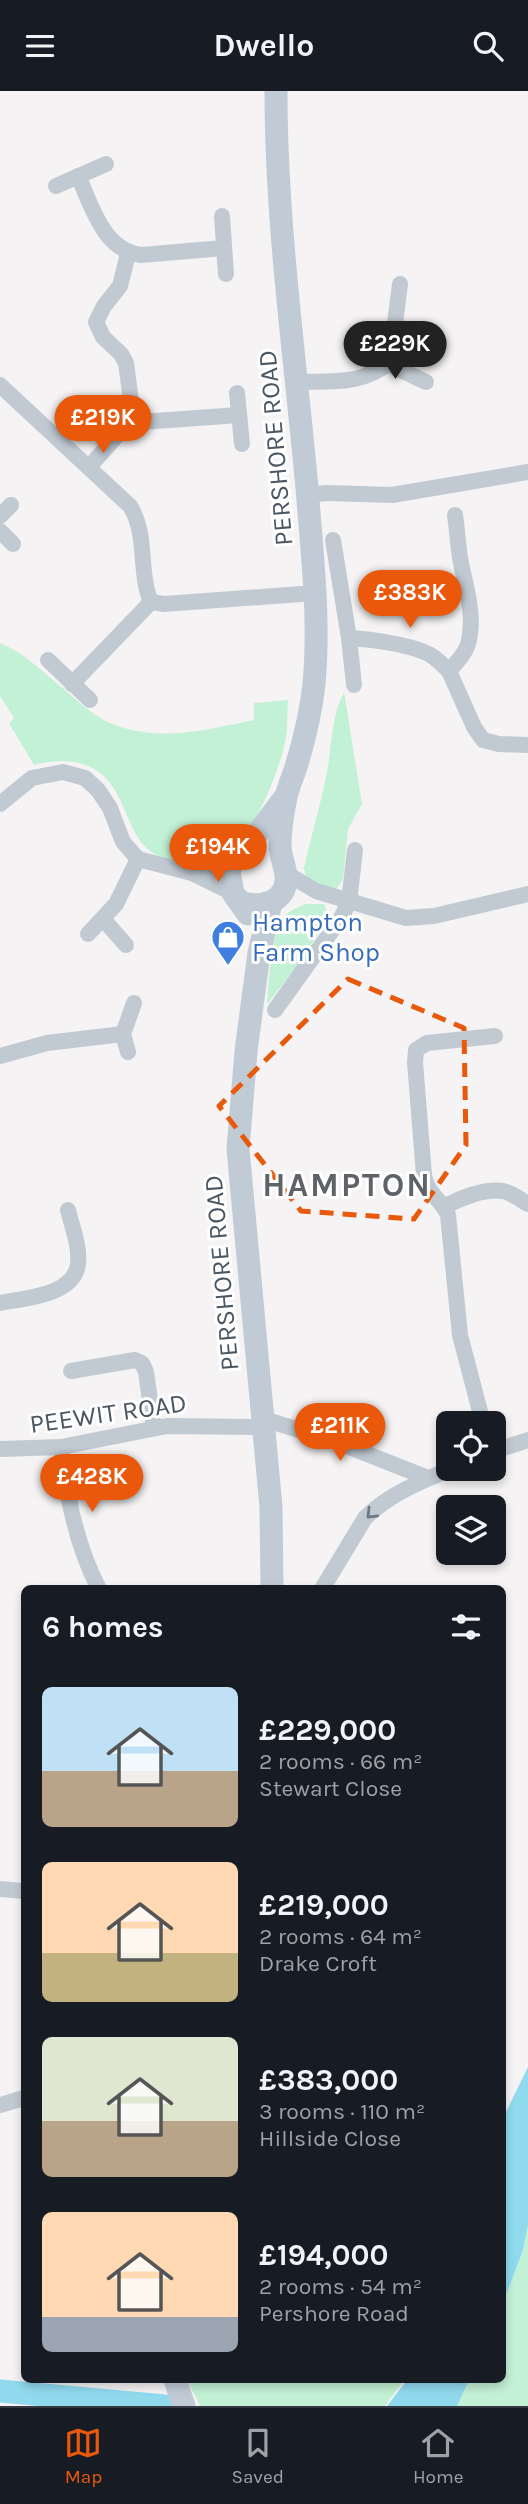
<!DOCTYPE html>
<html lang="en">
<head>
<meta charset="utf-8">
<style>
	body { margin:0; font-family:Karla,sans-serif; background:#20242c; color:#f1f3f6; height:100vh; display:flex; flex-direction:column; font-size:26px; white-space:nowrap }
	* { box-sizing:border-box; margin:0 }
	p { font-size:23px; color:#9ea1a6 }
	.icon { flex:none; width:38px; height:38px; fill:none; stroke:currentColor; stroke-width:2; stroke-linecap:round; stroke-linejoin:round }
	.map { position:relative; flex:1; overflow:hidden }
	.details { position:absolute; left:21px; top:1494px; width:485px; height:798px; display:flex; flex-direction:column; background:#171b24; border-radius:10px; box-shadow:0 4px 10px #0003 }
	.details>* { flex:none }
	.controls { position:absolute; left:436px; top:1320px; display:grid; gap:14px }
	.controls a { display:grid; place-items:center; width:70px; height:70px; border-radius:10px; background:#171b24; box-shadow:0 4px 10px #0003; font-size:35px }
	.price { position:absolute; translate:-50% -60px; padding:0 16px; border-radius:24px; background:#ea580c; color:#fff; font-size:23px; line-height:46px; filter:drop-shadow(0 2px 4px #0008) }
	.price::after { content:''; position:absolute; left:50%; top:42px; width:21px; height:16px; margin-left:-10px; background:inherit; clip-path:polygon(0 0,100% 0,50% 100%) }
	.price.selected { background:#222; color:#fff }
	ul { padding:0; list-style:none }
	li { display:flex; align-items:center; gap:21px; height:175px; padding:0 21px }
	li span { display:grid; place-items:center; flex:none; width:196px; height:140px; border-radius:10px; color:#555 }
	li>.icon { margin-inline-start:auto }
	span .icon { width:84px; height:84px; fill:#fffc; stroke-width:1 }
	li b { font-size:30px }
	h2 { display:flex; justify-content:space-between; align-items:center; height:84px; padding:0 21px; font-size:30px }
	header { display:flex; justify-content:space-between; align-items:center; height:91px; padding:0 21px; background:#171b24; font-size:32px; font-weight:700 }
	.tabs { display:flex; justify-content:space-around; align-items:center; height:98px; border-top:2px solid #363941; background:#171b24; font-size:19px; color:#9ea1a6 }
	.tabs a { display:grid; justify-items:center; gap:4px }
	.tabs .selected { color:#ea580c }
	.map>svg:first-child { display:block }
	.green { fill:#c3f1d5 }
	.water { fill:#90daee }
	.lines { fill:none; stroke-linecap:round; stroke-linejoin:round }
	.river { stroke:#90daee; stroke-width:23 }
	.street { stroke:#c1cad2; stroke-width:16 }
	.secondary { stroke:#c1cbd6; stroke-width:23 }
	.oneway { stroke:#6e7983 }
	.marked { fill:none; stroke:#e8590c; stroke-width:5; stroke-dasharray:14 9; stroke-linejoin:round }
	.labels { text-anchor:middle; stroke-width:6; stroke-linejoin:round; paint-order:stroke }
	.street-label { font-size:26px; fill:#4a5661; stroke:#fff }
	.shop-label { font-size:26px; fill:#366cbe; stroke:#fff; text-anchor:start }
	.district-label { font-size:33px; font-weight:bold; letter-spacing:2px; fill:#5f6368; stroke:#fff }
</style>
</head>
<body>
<header><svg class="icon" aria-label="menu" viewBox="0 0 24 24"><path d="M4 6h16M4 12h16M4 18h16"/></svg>Dwello<svg class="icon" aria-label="search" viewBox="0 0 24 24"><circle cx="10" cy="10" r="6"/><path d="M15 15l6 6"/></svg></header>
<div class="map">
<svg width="528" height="2315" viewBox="0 0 528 2315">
	<rect width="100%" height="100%" fill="#f5f3f3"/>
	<g class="green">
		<path d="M 0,552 C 25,562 45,583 66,600 C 80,612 97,628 115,634 C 162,651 206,639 254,629 L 254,612 L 288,609 C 287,623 288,639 285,652 C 280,676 259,728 244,745 C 220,773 184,783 153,762 C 124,742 127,699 96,679 C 76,667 55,669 34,674 L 9,632 L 14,627 L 0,605 Z"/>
		<path d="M 344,601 L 362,713 L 348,738 L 343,788 L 334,802 L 306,785 L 304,777 C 311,745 321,713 327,681 C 332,653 331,626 344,601 Z"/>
		<path d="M 306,813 L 324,813 L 328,824 L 304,867 L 267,913 C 269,891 270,844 283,827 C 288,820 298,816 306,813 Z"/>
		<path d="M 528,2134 L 528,2315 L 457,2315 L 469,2289 L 502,2289 L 502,2215 L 523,2159 Z"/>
		<path d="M 187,2289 L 404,2289 L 385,2315 L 200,2315 Z"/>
	</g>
	<g class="water">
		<path d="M 528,1976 L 528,2134 L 523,2159 L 502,2215 L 502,2029 Z"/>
		<path d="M 407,2289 L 469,2289 L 457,2315 L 387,2315 Z"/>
	</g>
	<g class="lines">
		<path class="river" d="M 0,2300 L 165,2315"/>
		<g class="street">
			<path d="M 78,85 C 92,115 103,159 141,164 L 224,157"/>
			<path d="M 56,95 L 106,73"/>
			<path d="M 222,125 L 226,183"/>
			<path d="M 388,273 L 426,291"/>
			<path d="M 298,291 C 333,290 362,294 390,271 L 400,193"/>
			<path d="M 0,294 L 130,415 C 148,443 138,481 151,511"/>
			<path d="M 237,302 L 242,353"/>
			<path d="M 131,329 L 141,331 L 239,324"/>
			<path d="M 89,376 L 131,329 L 132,317 L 126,272 L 121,263 L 103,246 L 96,231 L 104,215 L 120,195 L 128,163"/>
			<path d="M 307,404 L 327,402 L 392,404 L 528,381"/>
			<path d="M 455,424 C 457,438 458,453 460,467 C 465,494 475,522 469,549 C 467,561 457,571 449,580 L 474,636 L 483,649 L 499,653 L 528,654"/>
			<path d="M 0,425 L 11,414"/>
			<path d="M 0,440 L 13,453"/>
			<path d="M 333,449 L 349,547 L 354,594"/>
			<path d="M 151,511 L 164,513 L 315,502"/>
			<path d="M 349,547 C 370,548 415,554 432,565 C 438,569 444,575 449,580"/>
			<path d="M 48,569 L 90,609"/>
			<path d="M 72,593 L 151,511"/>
			<path d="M 0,713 L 32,687 L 63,681 L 85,687 L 98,699 L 110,717 L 123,751 L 138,768 L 192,782 L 233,802"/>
			<path d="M 192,782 L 233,769"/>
			<path d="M 286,782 L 316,800 L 406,827 L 434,825 L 528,803"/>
			<path d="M 103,828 L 126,854"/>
			<path d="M 88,843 L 116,813 L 138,768"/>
			<path d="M 275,919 L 341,827 L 349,811 L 355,759"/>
			<path d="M 128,961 L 123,943 L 134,912"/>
			<path d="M 0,965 L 47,952 L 123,943"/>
			<path d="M 444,1116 C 460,1107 485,1097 503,1100 C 512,1102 521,1109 528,1113"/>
			<path d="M 0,1212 C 24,1207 74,1205 78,1173 C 80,1155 72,1136 68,1119"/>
			<path d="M 71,1280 L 135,1269 L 142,1272 L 146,1281 L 154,1337"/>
			<path d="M 263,1328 L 329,1348 L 428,1387"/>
			<path d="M 483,1332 L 460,1244 L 448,1124 C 440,1106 428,1105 424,1084 L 415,971 L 416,959 L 427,952 L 495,945"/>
			<path d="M 61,1356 C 66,1403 77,1456 99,1498"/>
			<path d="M 0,1358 L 61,1356 L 167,1335 L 264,1336"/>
			<path d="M 494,1360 L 528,1349"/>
			<path d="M 322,1498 L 365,1427 C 389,1403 422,1390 453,1377"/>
			<path d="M 0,1798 L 24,1800"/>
			<path d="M 0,2014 L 24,2007"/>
		</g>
		<g class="secondary">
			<path d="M 241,811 C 260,818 288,811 286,785 C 285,774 280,765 280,754 C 280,739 283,721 286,706 C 288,696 293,686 296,676 C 304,650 311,621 314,593 C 320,528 312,462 307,397 C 295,265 276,133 276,0"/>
			<path d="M 271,812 L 259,862 L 246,960 L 238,1058 L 271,1416 L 272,1498"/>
			<path d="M 248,823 L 233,802 L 229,780 L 233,769 L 245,759 L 286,705"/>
			<path d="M 175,2289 L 184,2315"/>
		</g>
	</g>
	<defs><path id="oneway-chevron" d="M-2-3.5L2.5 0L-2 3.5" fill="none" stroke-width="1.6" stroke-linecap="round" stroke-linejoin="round" transform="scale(1.75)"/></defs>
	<use class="oneway" href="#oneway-chevron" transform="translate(371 1423) rotate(135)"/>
	<path class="marked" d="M 348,888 L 464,937 L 466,1054 L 414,1128 L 301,1120 L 219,1015 Z"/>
	<defs>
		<symbol id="shop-pin" viewBox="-11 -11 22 30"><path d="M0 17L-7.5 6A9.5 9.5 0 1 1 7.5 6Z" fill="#3f7fe0" stroke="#fff"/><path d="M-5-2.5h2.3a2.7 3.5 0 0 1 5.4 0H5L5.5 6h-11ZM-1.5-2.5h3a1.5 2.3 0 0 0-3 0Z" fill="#fff"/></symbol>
	</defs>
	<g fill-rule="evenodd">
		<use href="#shop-pin" x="209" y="827" width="38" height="52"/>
	</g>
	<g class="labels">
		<g class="street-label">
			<text transform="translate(275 357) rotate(-95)" y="9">PERSHORE ROAD</text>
			<text transform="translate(221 1182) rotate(-95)" y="9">PERSHORE ROAD</text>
			<text transform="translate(108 1322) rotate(-8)" y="9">PEEWIT ROAD</text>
		</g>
		<g class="shop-label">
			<text x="252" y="840">Hampton<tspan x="252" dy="30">Farm Shop</tspan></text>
		</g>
		<g class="district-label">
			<text x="347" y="1105">HAMPTON</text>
		</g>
	</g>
</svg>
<div class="controls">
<a><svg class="icon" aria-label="locate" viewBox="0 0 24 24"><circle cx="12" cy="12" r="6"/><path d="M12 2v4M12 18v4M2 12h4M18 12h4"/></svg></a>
<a><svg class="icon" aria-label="layers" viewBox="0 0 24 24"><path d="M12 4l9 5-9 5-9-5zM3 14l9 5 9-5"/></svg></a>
</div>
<b class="price selected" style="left:395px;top:290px">£229K</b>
<b class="price" style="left:103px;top:364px">£219K</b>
<b class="price" style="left:410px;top:539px">£383K</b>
<b class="price" style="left:218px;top:793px">£194K</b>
<b class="price" style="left:340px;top:1372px">£211K</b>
<b class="price" style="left:92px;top:1423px">£428K</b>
<section class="details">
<h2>6 homes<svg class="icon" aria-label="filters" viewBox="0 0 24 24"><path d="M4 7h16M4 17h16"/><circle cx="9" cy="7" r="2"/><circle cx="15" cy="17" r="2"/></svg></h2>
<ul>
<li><span style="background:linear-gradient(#bfe0f5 60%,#b9a48a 0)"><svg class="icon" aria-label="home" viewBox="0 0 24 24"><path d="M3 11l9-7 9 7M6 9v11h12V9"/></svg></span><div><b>£229,000</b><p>2 rooms · 66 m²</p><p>Stewart Close</p></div></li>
<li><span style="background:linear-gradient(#ffd9b3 65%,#c2b280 0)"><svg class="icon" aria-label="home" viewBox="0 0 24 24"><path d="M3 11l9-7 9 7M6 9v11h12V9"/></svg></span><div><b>£219,000</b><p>2 rooms · 64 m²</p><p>Drake Croft</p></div></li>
<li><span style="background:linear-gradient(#dfe7d0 60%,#b9a48a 0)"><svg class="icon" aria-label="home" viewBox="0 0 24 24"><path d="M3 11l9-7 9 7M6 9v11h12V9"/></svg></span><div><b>£383,000</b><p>3 rooms · 110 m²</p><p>Hillside Close</p></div></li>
<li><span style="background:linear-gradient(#ffd9b3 75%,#9aa5b1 0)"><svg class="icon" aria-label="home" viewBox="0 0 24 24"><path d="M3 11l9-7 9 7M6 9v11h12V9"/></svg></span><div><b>£194,000</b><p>2 rooms · 54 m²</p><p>Pershore Road</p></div></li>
</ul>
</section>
</div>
<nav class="tabs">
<a class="selected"><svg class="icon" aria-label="map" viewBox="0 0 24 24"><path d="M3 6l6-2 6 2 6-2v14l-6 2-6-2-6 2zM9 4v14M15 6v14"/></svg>Map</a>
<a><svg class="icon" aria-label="saved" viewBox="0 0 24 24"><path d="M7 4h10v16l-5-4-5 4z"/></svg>Saved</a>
<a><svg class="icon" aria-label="home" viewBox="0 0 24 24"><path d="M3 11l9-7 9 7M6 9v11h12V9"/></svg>Home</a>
</nav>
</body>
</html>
